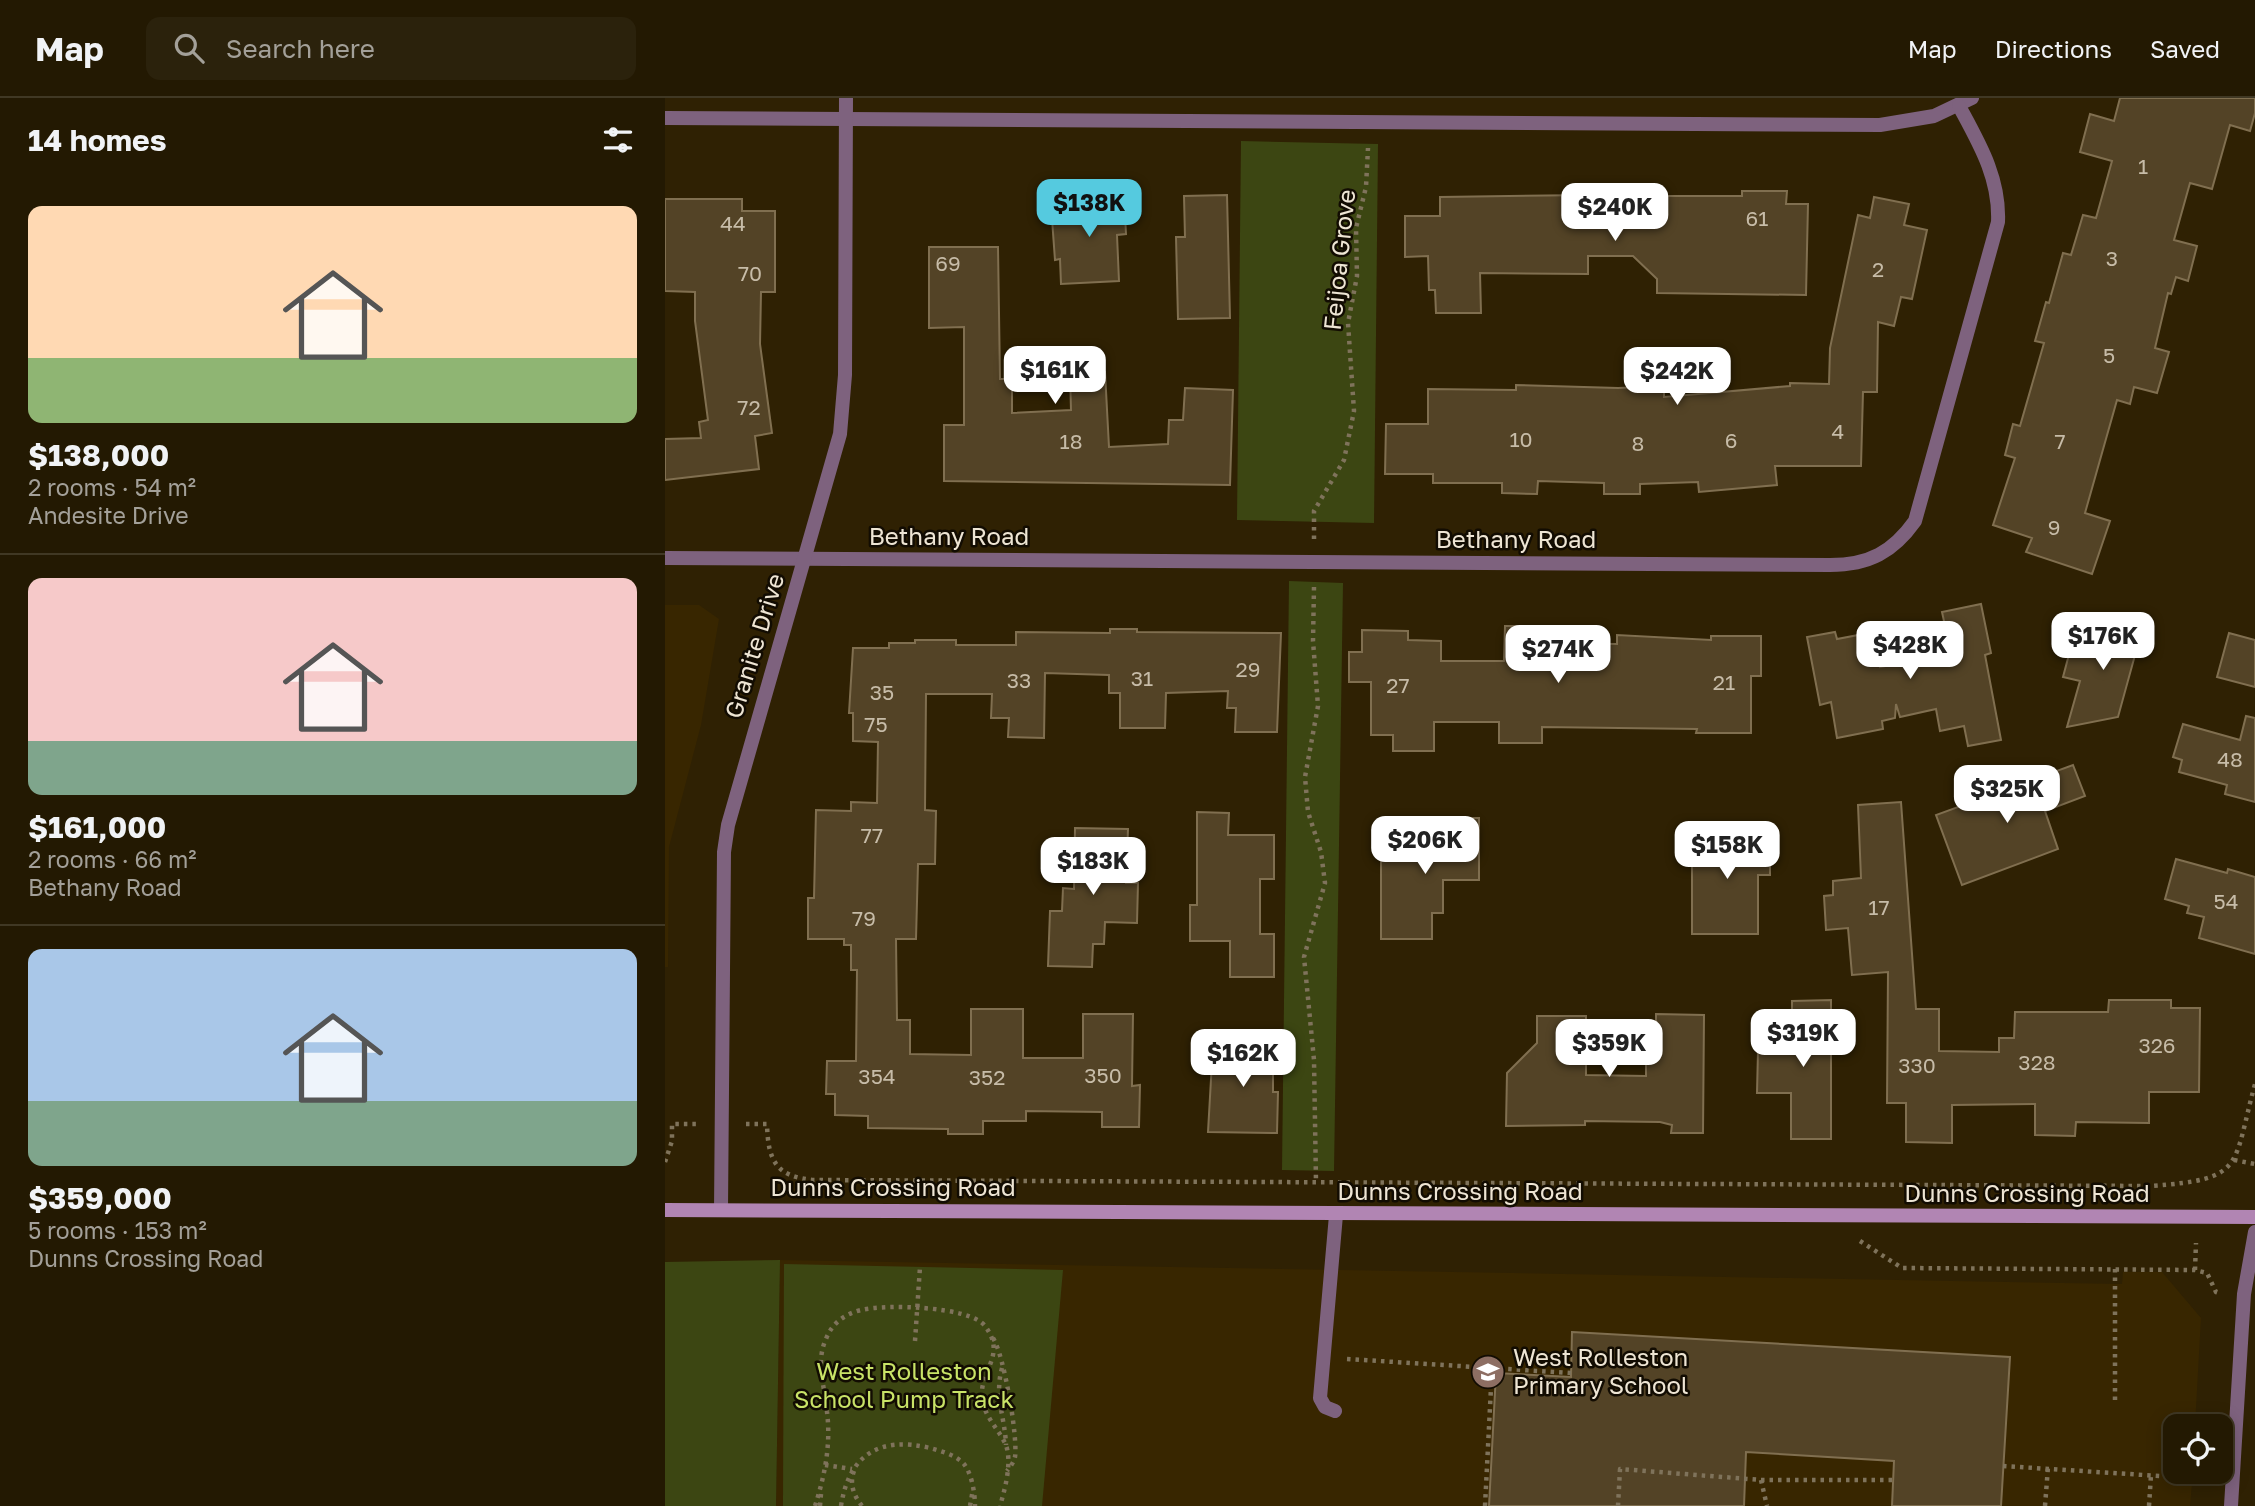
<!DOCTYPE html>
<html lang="en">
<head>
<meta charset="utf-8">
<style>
	body { margin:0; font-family:"Golos Text",sans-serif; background:#2b220c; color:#f1f3f6; height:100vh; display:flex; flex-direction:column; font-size:26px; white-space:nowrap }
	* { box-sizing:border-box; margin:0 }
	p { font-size:23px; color:#a3a099 }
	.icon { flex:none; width:38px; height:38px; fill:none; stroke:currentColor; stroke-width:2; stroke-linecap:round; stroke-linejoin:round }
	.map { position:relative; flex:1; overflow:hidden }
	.sheet { display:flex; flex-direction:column; background:#231902; width:665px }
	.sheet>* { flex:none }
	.tools { position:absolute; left:1498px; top:1316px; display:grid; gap:14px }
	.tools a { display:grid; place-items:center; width:70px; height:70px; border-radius:14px; background:#231902; box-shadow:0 4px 18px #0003,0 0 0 2px #403824; font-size:35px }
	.price { position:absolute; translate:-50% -60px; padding:0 16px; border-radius:14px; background:#fff; color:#222; font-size:23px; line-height:46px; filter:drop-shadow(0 2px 4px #0008) }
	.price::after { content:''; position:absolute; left:50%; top:42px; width:21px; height:16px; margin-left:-10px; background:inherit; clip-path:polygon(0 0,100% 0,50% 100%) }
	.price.active { background:#55cadf; color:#111 }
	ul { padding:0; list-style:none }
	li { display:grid; align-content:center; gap:14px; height:371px; padding:0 28px }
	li+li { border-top:2px solid #403824 }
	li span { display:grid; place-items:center; height:217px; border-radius:14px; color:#555 }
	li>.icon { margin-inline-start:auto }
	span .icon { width:126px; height:126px; fill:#fffc; stroke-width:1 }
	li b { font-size:30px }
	h2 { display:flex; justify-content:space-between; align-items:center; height:84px; padding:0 28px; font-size:30px }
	header { display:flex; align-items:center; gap:42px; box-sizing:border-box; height:98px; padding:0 35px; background:#231902; border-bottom:2px solid #403824 }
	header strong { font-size:33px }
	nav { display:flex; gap:38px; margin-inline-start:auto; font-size:24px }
	.search { width:490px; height:63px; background:#2b220c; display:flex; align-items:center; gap:18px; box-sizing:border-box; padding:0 24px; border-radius:14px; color:#a3a099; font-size:26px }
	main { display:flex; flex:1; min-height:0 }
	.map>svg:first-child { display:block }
	.built { fill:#382600 }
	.green { fill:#3c4612 }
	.building { fill:#534326; stroke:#806f50; stroke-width:2 }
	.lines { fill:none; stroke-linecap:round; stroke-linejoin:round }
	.path { stroke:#7f735b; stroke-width:4.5; stroke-dasharray:3.5 5; stroke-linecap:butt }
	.service { stroke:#7e627e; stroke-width:14 }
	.minor { stroke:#7e627e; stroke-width:14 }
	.secondary { stroke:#b185b3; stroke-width:14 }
	.labels { text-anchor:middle; stroke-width:5; stroke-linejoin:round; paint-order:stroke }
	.number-label { font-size:21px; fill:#c7bca8 }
	.street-label { font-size:24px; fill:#eee5d4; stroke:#120c02 }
	.poi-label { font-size:24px; fill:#eee5d4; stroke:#120c02; text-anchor:start }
	.park-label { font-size:24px; fill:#c9e367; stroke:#120c02 }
</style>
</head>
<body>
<header>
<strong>Map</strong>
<div class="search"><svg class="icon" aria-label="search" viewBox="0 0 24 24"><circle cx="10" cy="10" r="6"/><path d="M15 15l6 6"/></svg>Search here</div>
<nav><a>Map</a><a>Directions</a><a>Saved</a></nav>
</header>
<main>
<section class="sheet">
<h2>14 homes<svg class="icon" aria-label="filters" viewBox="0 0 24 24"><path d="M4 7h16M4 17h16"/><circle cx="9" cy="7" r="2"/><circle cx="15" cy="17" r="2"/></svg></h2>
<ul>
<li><span style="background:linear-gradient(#ffd9b3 70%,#8fb573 0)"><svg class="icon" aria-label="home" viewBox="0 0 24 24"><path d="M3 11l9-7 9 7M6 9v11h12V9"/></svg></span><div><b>$138,000</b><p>2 rooms · 54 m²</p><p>Andesite Drive</p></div></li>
<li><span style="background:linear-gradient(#f6c9c9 75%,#7fa58c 0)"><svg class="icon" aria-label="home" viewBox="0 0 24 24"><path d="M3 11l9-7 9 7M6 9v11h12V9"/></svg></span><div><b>$161,000</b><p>2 rooms · 66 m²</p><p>Bethany Road</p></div></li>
<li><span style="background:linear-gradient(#a9c7e8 70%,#7fa58c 0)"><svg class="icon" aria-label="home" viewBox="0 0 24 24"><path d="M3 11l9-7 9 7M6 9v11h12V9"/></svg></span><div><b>$359,000</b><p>5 rooms · 153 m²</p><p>Dunns Crossing Road</p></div></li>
</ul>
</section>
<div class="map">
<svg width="1590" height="1408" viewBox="0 0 1590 1408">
	<rect width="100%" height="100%" fill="#2f2103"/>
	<g class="built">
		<path d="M 0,507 L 34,507 L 54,521 L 36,627 L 4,749 L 3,869 L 0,869 Z"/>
		<path d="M 115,1162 L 1457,1186 L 1458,1174 L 1497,1174 L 1536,1220 L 1530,1328 L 1510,1328 L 1510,1374 L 1528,1374 L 1525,1408 L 111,1408 Z"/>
	</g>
	<g class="green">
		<path d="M 576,43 L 713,46 L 709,425 L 572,422 Z"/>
		<path d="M 624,483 L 678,485 L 669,1073 L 617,1072 Z"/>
		<path d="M 115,1162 L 111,1408 L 0,1408 L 0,1164 Z"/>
		<path d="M 119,1166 L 398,1172 L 377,1408 L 118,1408 Z"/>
	</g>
	<g class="building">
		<path d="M 1455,0 L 1590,0 L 1590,15 L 1585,33 L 1565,27 L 1547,91 L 1525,85 L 1509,142 L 1532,148 L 1523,183 L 1511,179 L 1506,196 L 1503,195 L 1490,250 L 1504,254 L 1492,295 L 1469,289 L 1465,306 L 1452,302 L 1420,415 L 1445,423 L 1427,476 L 1361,454 L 1367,440 L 1328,427 L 1350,360 L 1340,357 L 1348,326 L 1355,328 L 1379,245 L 1370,243 L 1381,204 L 1384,205 L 1398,155 L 1406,157 L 1418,117 L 1431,120 L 1447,63 L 1415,54 L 1425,16 L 1449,23 Z"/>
		<path d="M 1077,93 L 1122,93 L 1121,106 L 1143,106 L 1141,197 L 992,195 L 992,181 L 968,158 L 923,158 L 923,176 L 815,175 L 816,215 L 771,215 L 770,192 L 764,192 L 763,158 L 740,159 L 740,118 L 775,118 L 775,99 L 924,97 L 924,113 L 990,112 L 990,98 L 1077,98 Z"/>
		<path d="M 459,97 L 461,136 L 452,137 L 454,183 L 396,186 L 395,161 L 390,162 L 386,107 L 422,105 L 421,98 Z"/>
		<path d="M 562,97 L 565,220 L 513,221 L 511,139 L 520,139 L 519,98 Z"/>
		<path d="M 1209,99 L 1244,106 L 1239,127 L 1262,132 L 1247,201 L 1236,199 L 1229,228 L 1213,224 L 1212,294 L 1198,294 L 1196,368 L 1110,368 L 1112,387 L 1034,394 L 1033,384 L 975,386 L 975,396 L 939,396 L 939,385 L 873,383 L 872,396 L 837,395 L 837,385 L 768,385 L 768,376 L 720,376 L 721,326 L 763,326 L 763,291 L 851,292 L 851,287 L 953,290 L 999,288 L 999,299 L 1125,288 L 1125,285 L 1164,286 L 1165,250 L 1193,117 L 1205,120 Z"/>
		<path d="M 0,101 L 77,101 L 77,113 L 110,113 L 110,194 L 96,194 L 95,246 L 107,335 L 90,338 L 94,371 L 0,382 L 0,341 L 36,340 L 34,324 L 43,322 L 30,223 L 30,194 L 0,193 Z"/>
		<path d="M 264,149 L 333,149 L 335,281 L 347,281 L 347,315 L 406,312 L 405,275 L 440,274 L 444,349 L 503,346 L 504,322 L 518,322 L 520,290 L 568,292 L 565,387 L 279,383 L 279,327 L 299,327 L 299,229 L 264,230 Z"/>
		<path d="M 1316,506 L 1326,555 L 1320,557 L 1336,642 L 1303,648 L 1299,628 L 1275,633 L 1271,611 L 1235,619 L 1231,606 L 1230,620 L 1217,623 L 1218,631 L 1172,640 L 1166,604 L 1155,607 L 1142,539 L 1170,534 L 1172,541 L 1209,534 L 1215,569 L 1275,558 L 1273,548 L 1284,546 L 1277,514 Z"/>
		<path d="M 1441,518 L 1478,528 L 1453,619 L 1402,629 L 1415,583 L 1398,579 L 1406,549 L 1430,555 Z"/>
		<path d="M 840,528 L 881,528 L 881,545 L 952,546 L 952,537 L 1046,542 L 1046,538 L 1096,538 L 1096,578 L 1086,578 L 1086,635 L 1031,635 L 1032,631 L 877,629 L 877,645 L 834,645 L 834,624 L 769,624 L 769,653 L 728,653 L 728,637 L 706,637 L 706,584 L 684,584 L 684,554 L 697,554 L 697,532 L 743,533 L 743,542 L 776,543 L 776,563 L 839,563 Z"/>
		<path d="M 445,531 L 472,531 L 472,534 L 616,535 L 612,634 L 570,634 L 571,610 L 562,610 L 563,593 L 501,595 L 500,630 L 455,630 L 455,595 L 444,595 L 444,577 L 380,575 L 379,640 L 343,639 L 344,620 L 326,620 L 327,596 L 261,596 L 260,712 L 271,713 L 270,766 L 253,766 L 251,841 L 231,841 L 232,922 L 245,922 L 245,956 L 306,957 L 306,911 L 358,911 L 358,960 L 418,960 L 418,916 L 468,916 L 467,988 L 475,987 L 474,1029 L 437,1029 L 437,1014 L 361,1013 L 361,1023 L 318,1023 L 318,1036 L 283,1036 L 283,1031 L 203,1030 L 203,1018 L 170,1017 L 170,996 L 161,996 L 162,963 L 191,963 L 192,872 L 186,872 L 186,847 L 179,847 L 179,841 L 143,841 L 143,800 L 149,800 L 151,712 L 186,713 L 186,704 L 212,705 L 213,644 L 188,643 L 188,615 L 184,615 L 188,550 L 224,550 L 224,545 L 250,545 L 250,542 L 291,542 L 291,547 L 351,547 L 351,534 L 445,535 Z"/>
		<path d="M 1564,535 L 1590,542 L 1590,589 L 1552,579 Z"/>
		<path d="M 1581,618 L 1590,620 L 1590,704 L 1560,696 L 1562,687 L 1514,674 L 1517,662 L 1508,659 L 1518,626 L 1575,642 Z"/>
		<path d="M 1408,667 L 1420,698 L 1380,713 L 1393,751 L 1297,787 L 1271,717 Z"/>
		<path d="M 1236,704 L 1251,911 L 1274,911 L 1274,953 L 1334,954 L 1334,940 L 1349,940 L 1350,914 L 1443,914 L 1444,902 L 1506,902 L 1506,910 L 1535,910 L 1534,994 L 1484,994 L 1484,1025 L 1411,1024 L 1410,1038 L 1370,1037 L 1370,1006 L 1287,1007 L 1287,1045 L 1241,1044 L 1241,1005 L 1222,1005 L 1223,874 L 1187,877 L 1183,830 L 1161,832 L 1159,798 L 1168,797 L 1168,783 L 1196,780 L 1193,707 Z"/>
		<path d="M 532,714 L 564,715 L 563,737 L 609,737 L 609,781 L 595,781 L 595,836 L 609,836 L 609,879 L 565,879 L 565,843 L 525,843 L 525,807 L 532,807 Z"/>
		<path d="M 774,720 L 814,720 L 814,782 L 778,782 L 778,815 L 767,815 L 767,841 L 716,841 L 716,741 L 773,742 Z"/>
		<path d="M 410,730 L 463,731 L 461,785 L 473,785 L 472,825 L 440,824 L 439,846 L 428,846 L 427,869 L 383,868 L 385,813 L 397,813 L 398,790 L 409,791 Z"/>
		<path d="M 1027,731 L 1060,731 L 1060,737 L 1105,737 L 1105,777 L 1093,777 L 1093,836 L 1027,836 Z"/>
		<path d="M 1511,761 L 1562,775 L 1563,771 L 1590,779 L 1590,856 L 1534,840 L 1539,819 L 1522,815 L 1524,808 L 1500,801 Z"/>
		<path d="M 1166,902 L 1166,1041 L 1126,1041 L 1126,995 L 1092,995 L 1093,953 L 1114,953 L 1114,923 L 1127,923 L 1127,903 Z"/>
		<path d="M 991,916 L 1039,917 L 1038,1035 L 1006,1035 L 1007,1027 L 995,1024 L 920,1023 L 920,1027 L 841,1028 L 842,975 L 872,945 L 872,918 L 921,918 L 921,977 L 981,978 L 981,957 L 991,957 Z"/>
		<path d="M 580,941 L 608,941 L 608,994 L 613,994 L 612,1035 L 543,1034 L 548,946 L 580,947 Z"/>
		<path d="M 907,1234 L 1345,1259 L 1336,1408 L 1227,1408 L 1229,1363 L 1081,1354 L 1079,1408 L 824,1408 L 831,1275 L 906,1279 Z"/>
	</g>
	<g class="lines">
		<g class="path">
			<path d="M 649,441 L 649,413 L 679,362 L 689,313 L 683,225 L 692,178 L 691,130 L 701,89 L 703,50"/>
			<path d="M 649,489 L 648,543 L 653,608 L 640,679 L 643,714 L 656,754 L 660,785 L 639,859 L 649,962 L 651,1084"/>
			<path d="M 81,1026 L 102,1026 C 103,1063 111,1079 149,1082 L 1486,1088 C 1581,1081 1567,1070 1590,986"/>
			<path d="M 1569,1062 L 1590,1066"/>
			<path d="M 0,1064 L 7,1043 L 7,1026 L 34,1026"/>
			<path d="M 1195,1143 L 1237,1170 L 1530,1172 L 1542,1175 L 1551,1194 L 1554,1195"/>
			<path d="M 1450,1171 L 1450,1305"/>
			<path d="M 1530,1172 L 1531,1145"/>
			<path d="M 328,1240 C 339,1257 353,1339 350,1359 C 349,1364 345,1369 342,1373"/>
			<path d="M 250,1243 L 255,1169"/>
			<path d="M 682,1261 L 906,1275"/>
			<path d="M 337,1270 C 329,1299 340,1319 341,1347"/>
			<path d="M 160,1367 L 187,1371"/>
			<path d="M 1338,1368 L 1542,1381"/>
			<path d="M 189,1373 C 184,1386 189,1398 197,1408"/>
			<path d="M 1096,1382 L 1102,1408"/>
			<path d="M 150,1408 C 160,1377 166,1346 162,1314 C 160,1288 150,1265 161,1241 C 167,1225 180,1216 196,1212 C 220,1206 305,1208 320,1228 C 342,1257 315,1272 317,1298 C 318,1317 332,1329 340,1345 C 348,1362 340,1391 335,1408"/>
			<path d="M 155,1408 L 156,1396"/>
			<path d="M 176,1408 C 184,1356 215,1338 265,1350 C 276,1353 291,1357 299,1366 C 307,1376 310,1396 310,1408"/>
			<path d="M 305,1408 L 308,1391"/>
			<path d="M 820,1408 L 827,1270"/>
			<path d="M 953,1408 L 955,1371 L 1096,1382 L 1228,1382"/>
			<path d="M 1380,1408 L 1383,1369"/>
			<path d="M 1484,1408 L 1486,1377"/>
		</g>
		<path class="service" d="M 670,1313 L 660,1309 L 655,1300 L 671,1117"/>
		<g class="minor">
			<path d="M 0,20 L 1215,27 L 1269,18 L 1307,0"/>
			<path d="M 0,460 L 1165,467 C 1204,467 1228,454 1250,423 L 1333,124 C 1335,80 1314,45 1294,8"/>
			<path d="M 56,1112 L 59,754 L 63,727 L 175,336 L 180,277 L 181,0"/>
			<path d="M 1566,1408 L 1579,1196 L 1590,1134"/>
		</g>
		<path class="secondary" d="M 0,1112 L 1590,1119"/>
	</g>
	<defs>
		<symbol id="school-disc" viewBox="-11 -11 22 22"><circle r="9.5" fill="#8d6e63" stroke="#120c02"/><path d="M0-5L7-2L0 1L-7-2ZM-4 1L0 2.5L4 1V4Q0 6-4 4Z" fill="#fff"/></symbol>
	</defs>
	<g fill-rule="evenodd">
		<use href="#school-disc" x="804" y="1255" width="38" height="38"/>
	</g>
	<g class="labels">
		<g class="number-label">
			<text x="1478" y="76">1</text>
			<text x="1092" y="128">61</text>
			<text x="68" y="133">44</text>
			<text x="1447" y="168">3</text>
			<text x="283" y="173">69</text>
			<text x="1213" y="179">2</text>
			<text x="85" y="183">70</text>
			<text x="1444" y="265">5</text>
			<text x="84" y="317">72</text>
			<text x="1173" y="341">4</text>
			<text x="856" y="349">10</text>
			<text x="1066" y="350">6</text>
			<text x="406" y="351">18</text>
			<text x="1395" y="351">7</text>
			<text x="973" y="353">8</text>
			<text x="1389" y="437">9</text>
			<text x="583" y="579">29</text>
			<text x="477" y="588">31</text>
			<text x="354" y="590">33</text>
			<text x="1059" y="592">21</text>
			<text x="733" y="595">27</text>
			<text x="217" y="602">35</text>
			<text x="211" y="634">75</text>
			<text x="1565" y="669">48</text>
			<text x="207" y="745">77</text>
			<text x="1561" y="811">54</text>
			<text x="1214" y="817">17</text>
			<text x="199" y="828">79</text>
			<text x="1492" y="955">326</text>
			<text x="1372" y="972">328</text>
			<text x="1252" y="975">330</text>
			<text x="438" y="985">350</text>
			<text x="212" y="986">354</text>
			<text x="322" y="987">352</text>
		</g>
		<g class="street-label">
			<text transform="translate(675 162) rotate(-84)" y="8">Feijoa Grove</text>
			<text x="284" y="447">Bethany Road</text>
			<text x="851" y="450">Bethany Road</text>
			<text transform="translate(90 548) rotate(-73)" y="8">Granite Drive</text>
			<text x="228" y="1098">Dunns Crossing Road</text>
			<text x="795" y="1102">Dunns Crossing Road</text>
			<text x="1362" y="1104">Dunns Crossing Road</text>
		</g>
		<g class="poi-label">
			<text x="848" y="1268">West Rolleston<tspan x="848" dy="28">Primary School</tspan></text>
		</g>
		<g class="park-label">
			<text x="239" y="1282">West Rolleston<tspan x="239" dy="28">School Pump Track</tspan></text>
		</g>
	</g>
</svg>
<div class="tools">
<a><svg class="icon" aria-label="locate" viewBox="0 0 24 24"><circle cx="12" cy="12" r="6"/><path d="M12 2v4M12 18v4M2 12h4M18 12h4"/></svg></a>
</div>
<b class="price active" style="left:424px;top:141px">$138K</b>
<b class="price" style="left:950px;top:145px">$240K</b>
<b class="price" style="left:390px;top:308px">$161K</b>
<b class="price" style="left:1012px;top:309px">$242K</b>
<b class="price" style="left:1438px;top:574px">$176K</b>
<b class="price" style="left:1245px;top:583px">$428K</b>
<b class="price" style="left:893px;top:587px">$274K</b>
<b class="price" style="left:1342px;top:727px">$325K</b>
<b class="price" style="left:760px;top:778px">$206K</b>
<b class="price" style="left:1062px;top:783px">$158K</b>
<b class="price" style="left:428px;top:799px">$183K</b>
<b class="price" style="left:1138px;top:971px">$319K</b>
<b class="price" style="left:944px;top:981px">$359K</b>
<b class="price" style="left:578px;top:991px">$162K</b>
</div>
</main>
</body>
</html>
